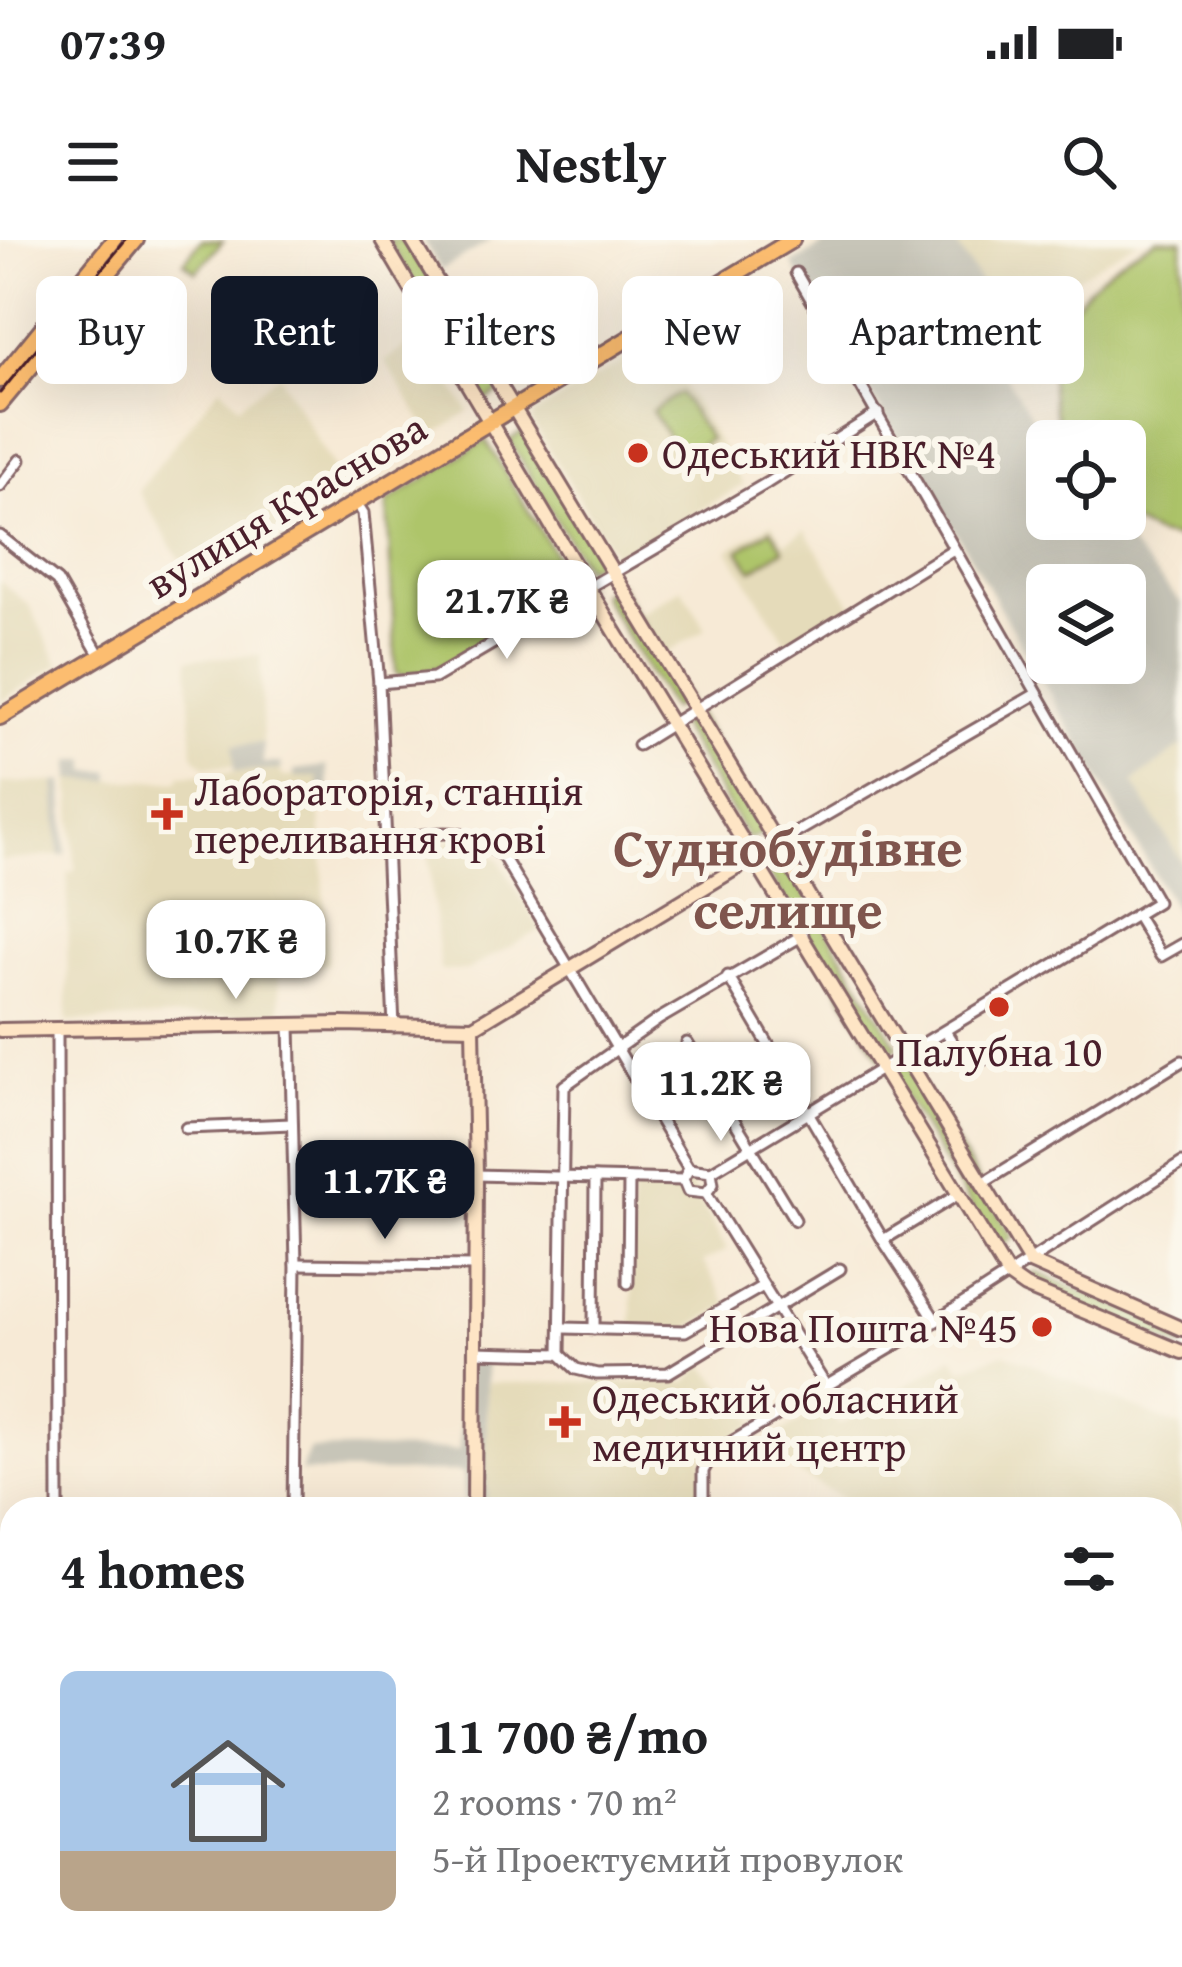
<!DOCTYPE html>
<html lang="en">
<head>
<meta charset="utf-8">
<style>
	body { margin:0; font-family:"Gentium Book Plus",serif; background:#f6f6f6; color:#202124; height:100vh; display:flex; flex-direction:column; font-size:45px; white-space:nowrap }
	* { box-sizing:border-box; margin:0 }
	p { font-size:39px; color:#757577 }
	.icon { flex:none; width:66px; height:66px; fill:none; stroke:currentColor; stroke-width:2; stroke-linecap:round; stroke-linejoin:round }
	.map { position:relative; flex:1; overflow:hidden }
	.panel { position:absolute; left:0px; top:1257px; width:1182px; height:471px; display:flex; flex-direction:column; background:#fff; border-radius:36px 36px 0 0; box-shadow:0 12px 48px #0002 }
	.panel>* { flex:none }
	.guide { position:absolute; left:36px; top:36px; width:1110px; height:108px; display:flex; gap:24px }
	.tools { position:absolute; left:1026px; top:180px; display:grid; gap:24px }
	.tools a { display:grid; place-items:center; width:120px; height:120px; border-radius:18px; background:#fff; box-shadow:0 12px 48px #0002; font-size:60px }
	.price { position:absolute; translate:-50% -102px; padding:0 27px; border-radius:24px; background:#fff; color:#222; font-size:39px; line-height:78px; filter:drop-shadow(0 3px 6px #0008) }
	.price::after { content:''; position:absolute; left:50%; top:72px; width:36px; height:27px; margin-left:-18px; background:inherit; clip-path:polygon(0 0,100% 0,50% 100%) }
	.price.selected { background:#111827; color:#fff }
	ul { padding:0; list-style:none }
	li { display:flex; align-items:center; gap:36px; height:300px; padding:0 60px }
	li+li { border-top:3px solid #e0e0e0 }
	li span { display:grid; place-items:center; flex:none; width:336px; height:240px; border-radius:18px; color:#555 }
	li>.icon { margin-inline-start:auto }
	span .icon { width:144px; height:144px; fill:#fffc; stroke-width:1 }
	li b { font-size:51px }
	h2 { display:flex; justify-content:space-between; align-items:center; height:144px; padding:0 60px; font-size:51px }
	.tag { padding:0 42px; border-radius:18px; background:#fff; box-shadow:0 12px 48px #0002; font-size:42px; line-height:108px }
	.tag.selected { background:#111827; color:#fff }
	.status { display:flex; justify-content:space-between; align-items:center; height:84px; padding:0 60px; background:#fff; direction:ltr }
	.status svg { height:33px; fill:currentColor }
	header { display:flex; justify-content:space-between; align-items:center; height:156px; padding:0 60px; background:#fff; font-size:54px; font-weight:800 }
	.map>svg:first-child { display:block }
	.built { fill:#e5dbba }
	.industrial { fill:#c7c5b8; fill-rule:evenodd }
	.green { fill:#aec56a; stroke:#7c724a; stroke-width:3 }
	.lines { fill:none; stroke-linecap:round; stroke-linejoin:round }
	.street-casing { stroke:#876667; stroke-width:15 }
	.secondary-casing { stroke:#876667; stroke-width:18 }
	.primary-casing { stroke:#876667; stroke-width:20 }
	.street { stroke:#fff; stroke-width:9 }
	.secondary { stroke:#fee5c5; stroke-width:12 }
	.primary { stroke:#fcbd6f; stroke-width:14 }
	.tram { stroke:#4a1f2b; stroke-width:3 }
	.poi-dot { fill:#c8321e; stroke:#fbf7ec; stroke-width:4.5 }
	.labels { text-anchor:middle; stroke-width:12; stroke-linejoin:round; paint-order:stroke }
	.poi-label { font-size:42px; fill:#4a1f2b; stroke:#fbf7ec; text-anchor:start }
	.street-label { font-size:42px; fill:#4a1f2b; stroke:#fbf7ec }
	.district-label { font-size:54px; font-weight:bold; fill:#7f554d; stroke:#fbf7ec }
</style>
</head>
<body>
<div class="status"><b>07:39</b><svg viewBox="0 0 49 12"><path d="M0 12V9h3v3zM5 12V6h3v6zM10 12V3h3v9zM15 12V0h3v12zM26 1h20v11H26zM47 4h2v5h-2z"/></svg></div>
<header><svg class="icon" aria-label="menu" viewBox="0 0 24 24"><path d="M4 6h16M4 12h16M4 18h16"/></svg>Nestly<svg class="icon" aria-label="search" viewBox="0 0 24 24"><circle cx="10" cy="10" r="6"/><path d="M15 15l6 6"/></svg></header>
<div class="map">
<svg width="1182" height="1727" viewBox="0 0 1182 1727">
	<rect width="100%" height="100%" fill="#fbf7ec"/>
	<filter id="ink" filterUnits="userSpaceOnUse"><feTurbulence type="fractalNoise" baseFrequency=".00833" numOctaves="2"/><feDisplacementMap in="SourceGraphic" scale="24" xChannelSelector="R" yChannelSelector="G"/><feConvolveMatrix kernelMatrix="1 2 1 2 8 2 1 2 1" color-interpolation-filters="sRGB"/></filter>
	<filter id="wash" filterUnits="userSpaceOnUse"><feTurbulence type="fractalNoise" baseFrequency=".004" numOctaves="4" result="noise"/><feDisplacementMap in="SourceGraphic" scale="48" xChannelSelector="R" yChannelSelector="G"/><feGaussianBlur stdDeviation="2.7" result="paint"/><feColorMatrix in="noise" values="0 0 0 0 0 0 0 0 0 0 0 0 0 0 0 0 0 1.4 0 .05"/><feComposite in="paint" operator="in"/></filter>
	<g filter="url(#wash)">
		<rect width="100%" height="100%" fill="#f7ead6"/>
		<g class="built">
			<path d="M 954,0 L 1136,0 L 1137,1 L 1004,82 Z"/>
			<path d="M 102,55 L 112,63 L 63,124 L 51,123 L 48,120 Z"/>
			<path d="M 584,77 L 595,95 L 555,119 L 544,102 Z"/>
			<path d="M 421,96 L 469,172 L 432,196 L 385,121 Z"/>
			<path d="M 658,101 L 743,245 L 617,319 L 532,182 L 535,174 Z"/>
			<path d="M 279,135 L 346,249 L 194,342 L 138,251 L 220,146 L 239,165 Z"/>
			<path d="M 772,283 L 785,303 L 805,290 L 853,366 L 789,406 L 728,310 Z"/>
			<path d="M 0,341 L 30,366 L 59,424 L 0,462 Z"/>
			<path d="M 682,348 L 706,389 L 662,415 L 637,375 Z"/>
			<path d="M 260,415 L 263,503 L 234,505 L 234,526 L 206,527 L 193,515 L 188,419 Z"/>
			<path d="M 1182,506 L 1182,623 L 1133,542 Z"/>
			<path d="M 281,530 L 282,537 L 318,536 L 328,724 L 278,726 L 280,773 L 67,782 L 68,633 L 75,632 L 71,540 L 179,541 L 180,535 Z"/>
			<path d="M 55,542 L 59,615 L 0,621 L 0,543 Z"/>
			<path d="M 456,598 L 499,619 L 540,690 L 466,731 L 440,730 L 428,612 Z"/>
			<path d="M 632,941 L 690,944 L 727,1010 L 703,1022 L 728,1065 L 687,1089 L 632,1089 Z"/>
			<path d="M 1005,1113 L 1182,1188 L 1182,1547 L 1170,1567 L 1170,1269 L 860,1269 L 765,1214 L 776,1196 L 825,1166 L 840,1185 L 953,1117 L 962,1129 Z"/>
			<path d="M 704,1125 L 756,1183 L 702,1216 L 701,1269 L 487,1269 L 487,1143 L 687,1143 Z"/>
		</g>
		<g class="industrial">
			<path d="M 423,0 L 492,0 L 441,30 Z"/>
			<path d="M 831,0 L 954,0 L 1004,81 L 1069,42 L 1074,52 L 1053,84 L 1001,128 L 1047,201 L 1047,279 L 1107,279 L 1182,364 L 1182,506 L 1133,542 L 1182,623 L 1182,682 L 966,309 L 792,24 ZM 1047,345 L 1125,345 L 1125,423 L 1047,423 Z"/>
			<path d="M 263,503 L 263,523 L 282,523 L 281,530 L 234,532 L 233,505 Z"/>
			<path d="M 71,520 L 88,520 L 88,531 L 111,531 L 111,541 L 71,540 Z"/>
			<path d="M 327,526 L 330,563 L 319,564 L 318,537 L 294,537 L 294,530 Z"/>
			<path d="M 64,541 L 66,615 L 59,615 L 55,542 Z"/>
			<path d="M 461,1115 L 486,1119 L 487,1269 L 464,1269 L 463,1232 L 300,1232 L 310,1209 L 459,1210 Z"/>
		</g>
		<g class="green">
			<path d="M 201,0 L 223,1 L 196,32 L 184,22 Z"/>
			<path d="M 388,0 L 409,0 L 501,151 L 485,161 Z"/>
			<path d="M 1157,0 L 1182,0 L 1182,300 L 1157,295 L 1124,279 L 1125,201 L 1064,201 C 1026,109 1073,40 1157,0 Z"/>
			<path d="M 680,153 L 709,199 L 681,217 L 652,171 Z"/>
			<path d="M 525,191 L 602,318 L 585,328 L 509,200 Z"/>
			<path d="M 486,200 L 576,350 C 536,374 440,444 396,434 L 387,262 Z"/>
			<path d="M 771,289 L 784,309 L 752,330 L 739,310 Z"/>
			<path d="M 618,344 L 687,459 L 671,469 L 601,354 Z"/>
			<path d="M 697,474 L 767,590 L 749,600 L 679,485 Z"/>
			<path d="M 786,623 L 898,807 L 880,817 L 769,634 Z"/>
			<path d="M 907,822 L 1013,998 L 996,1008 L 889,832 Z"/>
			<path d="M 1035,1032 L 1182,1092 L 1182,1108 L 1026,1045 Z"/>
		</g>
	</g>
	<g filter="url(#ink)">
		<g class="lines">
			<defs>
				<g id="street">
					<path d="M 0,246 L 20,220"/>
					<path d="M 356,262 L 363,273 L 379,443 L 394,787"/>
					<path d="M 0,296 L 57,341 L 100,416"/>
					<path d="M 379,443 L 434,438 L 767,243 L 878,173"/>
					<path d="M 638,505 L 952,310"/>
					<path d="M 384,601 C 437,595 454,581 502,615 L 689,929"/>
					<path d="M 778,603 L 1036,454"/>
					<path d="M 1136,675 L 1161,716 L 1182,704"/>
					<path d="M 728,736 L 883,1000 L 936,1081"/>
					<path d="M 290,785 L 296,1024 L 293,1269"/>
					<path d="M 57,789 L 58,1269"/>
					<path d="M 945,791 L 968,827 L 1002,810"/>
					<path d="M 687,803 L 795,980"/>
					<path d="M 186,888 L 292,884"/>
					<path d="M 372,917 L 475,917"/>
					<path d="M 711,932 L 713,944 L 706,953 L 688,951 L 683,939 L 689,929 L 711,932 L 1157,662 L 796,33"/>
					<path d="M 476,935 L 683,940"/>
					<path d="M 983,943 L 1182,821"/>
					<path d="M 706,953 L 826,1146"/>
					<path d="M 883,1000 L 959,954"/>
					<path d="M 296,1024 L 474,1026"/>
					<path d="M 628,1043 L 629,939"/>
					<path d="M 564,1088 L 685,1091 L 763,1046"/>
					<path d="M 594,1089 L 595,938"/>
					<path d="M 475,1112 L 560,1114 L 576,1129 L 597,1134 L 668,1133 L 840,1029"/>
					<path d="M 560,1114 L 564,846 L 659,779 L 803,695"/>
					<path d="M 703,1269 L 703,1231 L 713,1213 L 936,1081 L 1182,923"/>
					<path d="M 0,1508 L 12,1507"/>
					<path d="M 1170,1688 L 1182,1696"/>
					<path d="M 58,1716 L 58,1727"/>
					<path d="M 291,1716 L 291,1727"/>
					<path d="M 733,1716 L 751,1727"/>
					<path d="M 700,1727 L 703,1716"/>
				</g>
				<g id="secondary">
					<path d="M 382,0 L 589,349 L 1008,1035 L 1025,1047 L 1182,1112"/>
					<path d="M 412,0 L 1030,1022 L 1182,1089"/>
					<path d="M 473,787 L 476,935 L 474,1269"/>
					<path d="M 0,790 L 342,784 L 473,787 L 778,603"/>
					<path d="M 1170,1608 L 1182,1589"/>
					<path d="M 474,1716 L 474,1727"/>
					<path d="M 1099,1727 L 1105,1716"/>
				</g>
				<g id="primary">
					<path d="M 0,140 L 114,0"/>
					<path d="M 0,164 L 136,0"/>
					<path d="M 0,477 L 792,0"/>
				</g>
			</defs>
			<use href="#street" class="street-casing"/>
			<use href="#secondary" class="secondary-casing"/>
			<use href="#primary" class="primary-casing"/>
			<use href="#street" class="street"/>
			<use href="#secondary" class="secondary"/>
			<use href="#primary" class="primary"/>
			<g class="tram">
				<path d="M 0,153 L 126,0"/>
				<path d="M 1170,1648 L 1182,1626"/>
				<path d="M 1118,1727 L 1125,1716"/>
			</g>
		</g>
	</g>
	<g class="poi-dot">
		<circle cx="638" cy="213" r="12"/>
		<path d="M161 556h12v12h12v12h-12v12h-12v-12h-12v-12h12z"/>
		<circle cx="999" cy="767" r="12"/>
		<circle cx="1042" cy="1087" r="12"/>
		<path d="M559 1164h12v12h12v12h-12v12h-12v-12h-12v-12h12z"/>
	</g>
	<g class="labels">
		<g class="poi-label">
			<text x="662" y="228">Одеський НВК №4</text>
			<text x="194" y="565">Лабораторія, станція<tspan x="194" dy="48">переливання крові</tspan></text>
			<text x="999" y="826" text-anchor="middle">Палубна 10</text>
			<text x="1018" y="1102" text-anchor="end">Нова Пошта №45</text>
			<text x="592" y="1173">Одеський обласний<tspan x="592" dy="48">медичний центр</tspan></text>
		</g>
		<g class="street-label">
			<text transform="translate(286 265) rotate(-31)" y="15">вулиця Краснова</text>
		</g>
		<g class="district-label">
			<text x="788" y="626">Суднобудівне<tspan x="788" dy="62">селище</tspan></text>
		</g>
	</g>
</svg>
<div class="tools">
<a><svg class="icon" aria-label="locate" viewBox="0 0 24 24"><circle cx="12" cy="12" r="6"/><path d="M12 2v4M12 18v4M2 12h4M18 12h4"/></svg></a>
<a><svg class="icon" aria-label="layers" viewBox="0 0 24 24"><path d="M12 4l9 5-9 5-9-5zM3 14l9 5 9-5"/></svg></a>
</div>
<b class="price" style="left:507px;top:422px">21.7K ₴</b>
<b class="price" style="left:236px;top:762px">10.7K ₴</b>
<b class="price" style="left:721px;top:904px">11.2K ₴</b>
<b class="price selected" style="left:385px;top:1002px">11.7K ₴</b>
<div class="guide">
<a class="tag">Buy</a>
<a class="tag selected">Rent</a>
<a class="tag">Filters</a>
<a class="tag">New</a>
<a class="tag">Apartment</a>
</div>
<section class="panel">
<h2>4 homes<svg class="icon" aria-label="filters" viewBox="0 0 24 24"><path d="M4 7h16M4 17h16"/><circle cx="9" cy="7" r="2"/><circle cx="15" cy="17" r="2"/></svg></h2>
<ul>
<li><span style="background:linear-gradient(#a9c7e8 75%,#b9a48a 0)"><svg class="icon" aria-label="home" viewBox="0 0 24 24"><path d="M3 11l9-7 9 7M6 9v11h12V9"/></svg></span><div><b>11 700 ₴/mo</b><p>2 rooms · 70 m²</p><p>5-й Проектуємий провулок</p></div></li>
</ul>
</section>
</div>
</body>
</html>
